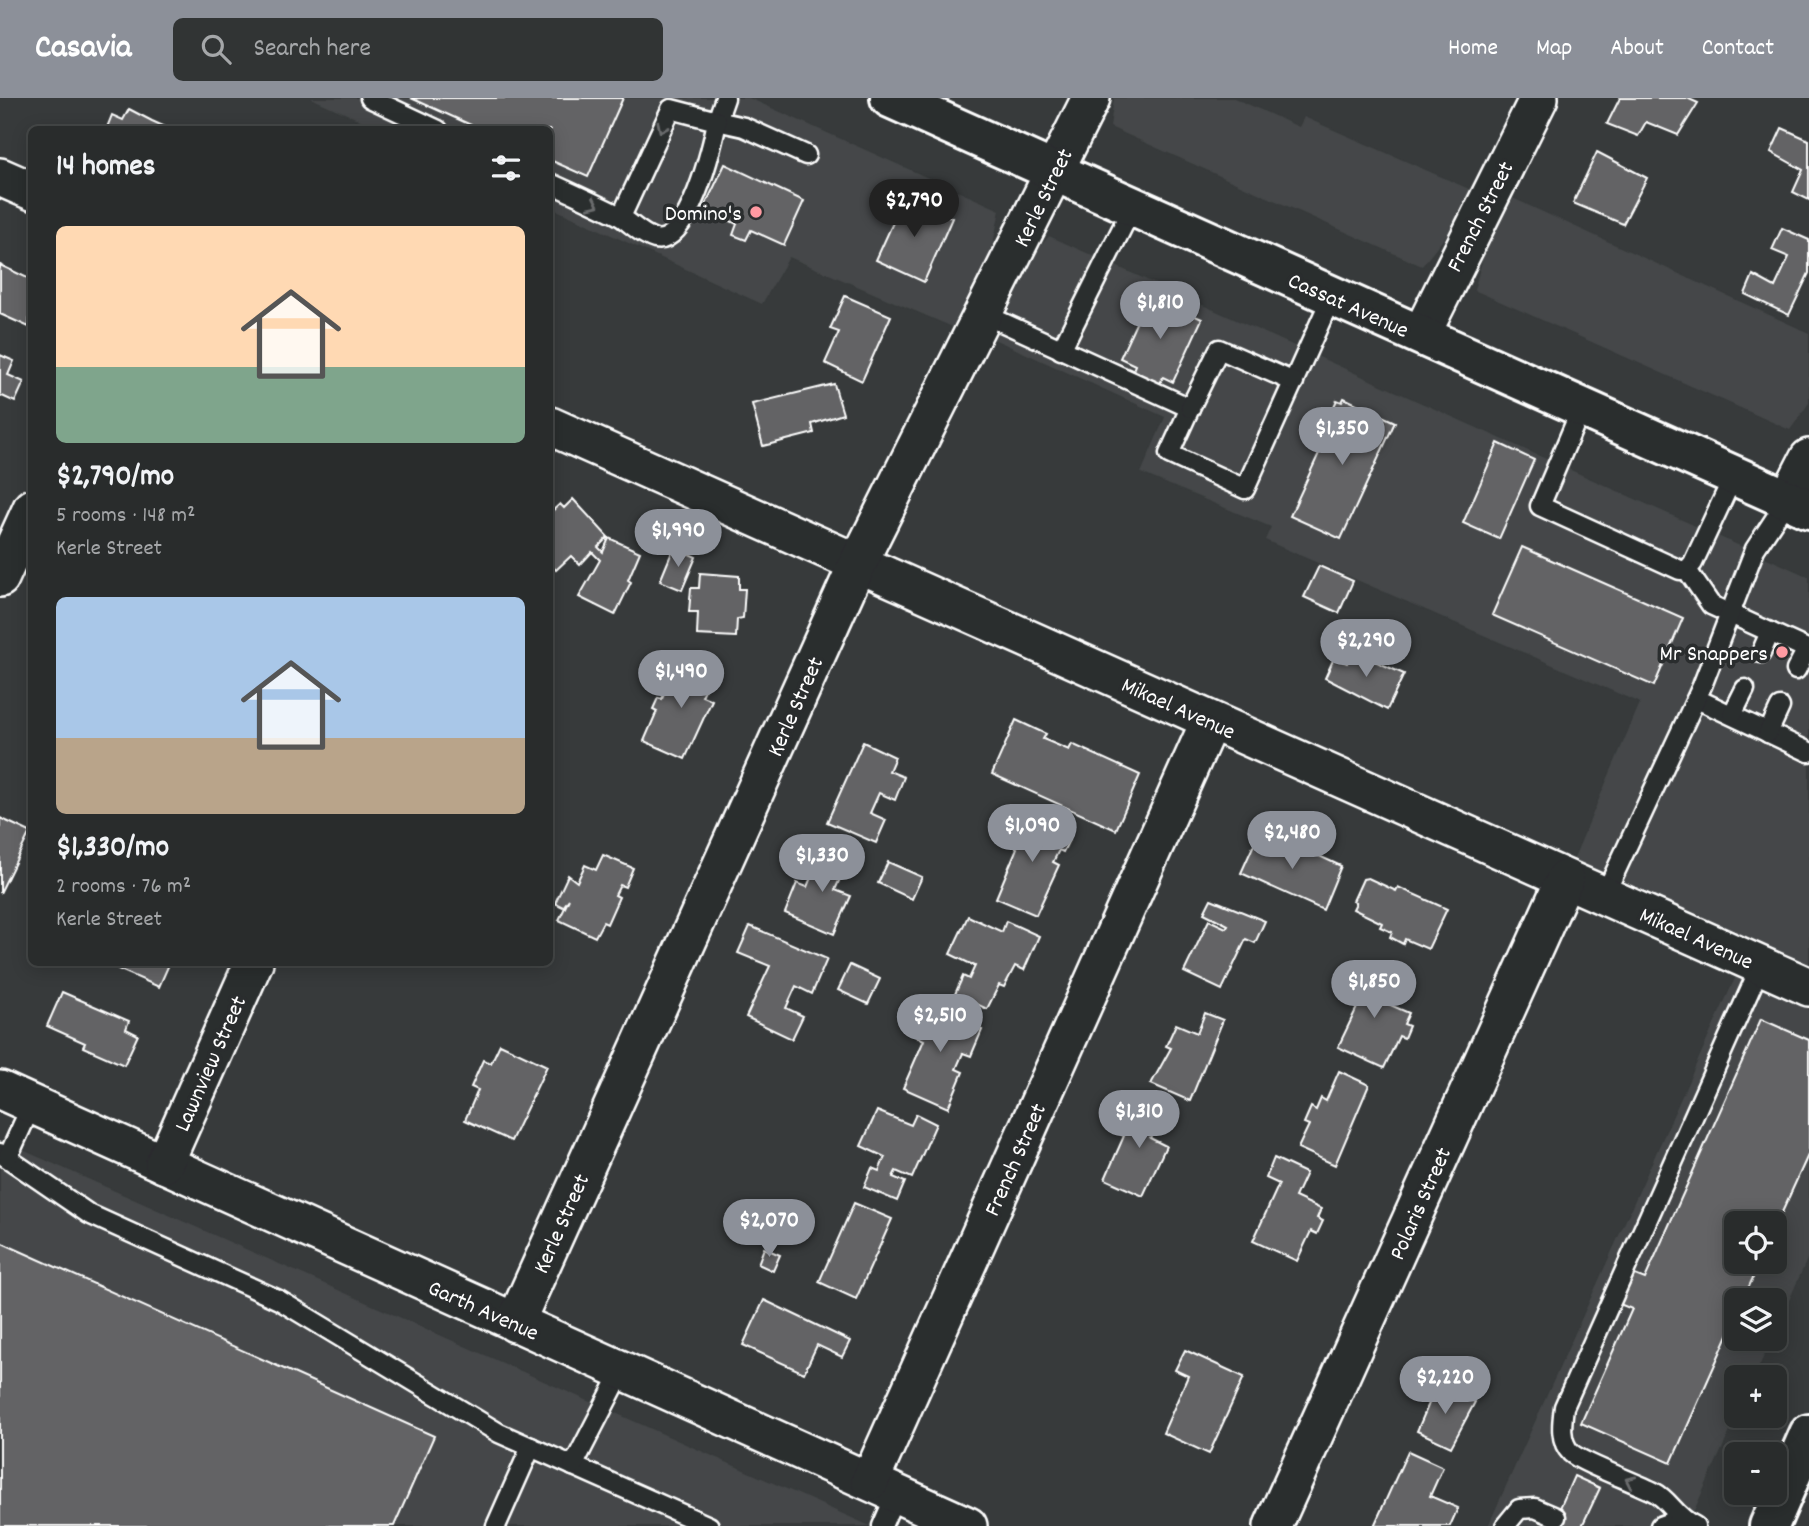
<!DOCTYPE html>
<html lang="en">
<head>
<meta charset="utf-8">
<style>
	body { margin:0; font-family:Dekko,sans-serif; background:#313434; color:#f1f3f6; height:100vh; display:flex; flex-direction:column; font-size:26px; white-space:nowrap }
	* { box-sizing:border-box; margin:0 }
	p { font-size:23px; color:#a5a7a9 }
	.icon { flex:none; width:38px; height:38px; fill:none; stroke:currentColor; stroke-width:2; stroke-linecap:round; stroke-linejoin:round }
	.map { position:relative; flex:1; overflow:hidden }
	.details { position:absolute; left:28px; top:28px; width:525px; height:840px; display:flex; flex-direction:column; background:#292c2c; border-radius:10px; box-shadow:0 4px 18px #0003,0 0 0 2px #454848 }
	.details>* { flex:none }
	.controls { position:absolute; left:1724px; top:1113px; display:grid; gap:14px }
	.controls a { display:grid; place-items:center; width:63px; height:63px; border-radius:10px; background:#292c2c; box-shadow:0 4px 18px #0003,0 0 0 2px #454848; font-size:35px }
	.price { position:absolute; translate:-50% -60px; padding:0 16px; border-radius:24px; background:#8c9099; color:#fff; font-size:23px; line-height:46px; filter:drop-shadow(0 2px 4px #0008) }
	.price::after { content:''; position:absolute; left:50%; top:42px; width:21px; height:16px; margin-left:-10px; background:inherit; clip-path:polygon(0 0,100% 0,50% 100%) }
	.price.active { background:#222; color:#fff }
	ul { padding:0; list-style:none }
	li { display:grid; align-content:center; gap:14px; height:371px; padding:0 28px }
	li span { display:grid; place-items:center; height:217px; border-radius:10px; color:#555 }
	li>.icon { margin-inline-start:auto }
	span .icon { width:126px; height:126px; fill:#fffc; stroke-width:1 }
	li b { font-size:30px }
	h2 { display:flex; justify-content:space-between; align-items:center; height:84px; padding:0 28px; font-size:30px }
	header { display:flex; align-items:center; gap:42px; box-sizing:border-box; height:98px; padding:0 35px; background:#8c9099; color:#fff }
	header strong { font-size:33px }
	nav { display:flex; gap:38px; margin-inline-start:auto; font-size:24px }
	.search { width:490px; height:63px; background:#313434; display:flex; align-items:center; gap:18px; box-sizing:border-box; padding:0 24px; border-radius:10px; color:#a5a7a9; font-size:26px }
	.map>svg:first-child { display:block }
	.built { fill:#444748; fill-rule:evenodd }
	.building { fill:#636465; stroke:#fff; stroke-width:2 }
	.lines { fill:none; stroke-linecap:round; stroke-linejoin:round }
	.lane-casing { stroke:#fff; stroke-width:23 }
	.street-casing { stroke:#fff; stroke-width:42 }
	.primary-casing { stroke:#fff; stroke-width:44 }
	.lane { stroke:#2a2d2e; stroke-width:18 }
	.street { stroke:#2a2d2e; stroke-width:37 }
	.primary { stroke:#2a2d2e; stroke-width:38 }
	.oneway { stroke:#6a6c6d }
	.poi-dot { fill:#ff9aa2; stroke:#2a2d2e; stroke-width:2.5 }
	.labels { text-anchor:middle; stroke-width:7; stroke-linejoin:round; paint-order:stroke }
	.street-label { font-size:23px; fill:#fff; stroke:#2a2d2e }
	.poi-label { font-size:23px; fill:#fff; stroke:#2a2d2e; text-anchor:end }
</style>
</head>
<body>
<header>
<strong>Casavia</strong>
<div class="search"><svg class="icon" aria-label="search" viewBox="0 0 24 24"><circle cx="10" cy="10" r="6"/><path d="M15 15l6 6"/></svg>Search here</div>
<nav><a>Home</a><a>Map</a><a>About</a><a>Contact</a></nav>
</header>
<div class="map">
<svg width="1809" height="1428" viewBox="0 0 1809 1428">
	<rect width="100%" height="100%" fill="#373a3b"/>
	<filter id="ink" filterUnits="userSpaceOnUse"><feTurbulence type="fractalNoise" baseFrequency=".0143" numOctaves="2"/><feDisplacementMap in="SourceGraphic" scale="14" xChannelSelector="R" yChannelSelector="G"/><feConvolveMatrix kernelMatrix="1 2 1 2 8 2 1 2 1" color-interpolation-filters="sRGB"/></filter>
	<g filter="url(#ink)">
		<g class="built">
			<path d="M 311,0 L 749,0 L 1000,112 L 990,161 L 955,230 L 789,159 L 762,206 L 550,109 L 550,32 L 380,31 Z"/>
			<path d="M 1114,0 L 1234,0 L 1299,29 L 1304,19 L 1476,94 L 1464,115 L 1422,168 L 1110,29 Z"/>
			<path d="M 1508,98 L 1809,235 L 1809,305 L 1790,332 L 1474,192 L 1489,138 Z"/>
			<path d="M 1049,138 L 1809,479 L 1809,867 L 1570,769 L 1640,605 L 1265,442 L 1271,429 L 1141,375 L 1165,319 L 987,238 L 1014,180 Z"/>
			<path d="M 1736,878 L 1809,910 L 1809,1157 L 1775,1234 L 1774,1202 L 1736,1202 L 1736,1241 L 1772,1241 L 1754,1279 L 1736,1279 L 1737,1318 L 1687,1428 L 1488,1428 ZM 1736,1125 L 1774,1125 L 1774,1164 L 1736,1164 Z"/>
			<path d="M 0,1042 L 870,1428 L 0,1428 Z"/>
		</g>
		<g class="building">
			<path d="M 411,0 L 623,0 L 588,79 L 550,62 L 550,32 L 482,32 Z"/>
			<path d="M 1620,0 L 1687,0 L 1698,5 L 1678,37 L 1646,24 L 1638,38 L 1607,26 Z"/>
			<path d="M 129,11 L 152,23 L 172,32 L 106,32 L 112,17 L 123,22 Z"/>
			<path d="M 1782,30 L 1809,42 L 1809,102 L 1793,94 L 1803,72 L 1771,54 Z"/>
			<path d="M 1597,54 L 1647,80 L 1623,126 L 1573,105 Z"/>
			<path d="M 725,66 L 804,103 L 784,147 L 751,132 L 746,142 L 733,137 L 737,126 L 704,110 Z"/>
			<path d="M 905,98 L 952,120 L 924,184 L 876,162 Z"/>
			<path d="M 1782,130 L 1809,142 L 1809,175 L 1789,217 L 1745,196 L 1753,177 L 1775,189 L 1789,159 L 1772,152 Z"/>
			<path d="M 0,167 L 32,182 L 29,229 L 0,216 Z"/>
			<path d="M 1149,197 L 1202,221 L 1173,284 L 1163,279 L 1158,290 L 1135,280 L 1138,274 L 1133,272 L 1135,267 L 1120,260 Z"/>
			<path d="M 845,198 L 891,218 L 862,283 L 825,265 L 839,234 L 830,231 Z"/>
			<path d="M 0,257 L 14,263 L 8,277 L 24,284 L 15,304 L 0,297 Z"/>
			<path d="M 834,286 L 843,316 L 812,326 L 814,335 L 763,348 L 752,306 Z"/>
			<path d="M 1344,300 L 1395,324 L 1341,441 L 1290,418 L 1327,338 L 1321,335 L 1337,302 L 1342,304 Z"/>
			<path d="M 1498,345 L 1534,362 L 1499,441 L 1463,425 Z"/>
			<path d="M 573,401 L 608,439 L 598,449 L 603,454 L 609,440 L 640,454 L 628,482 L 631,484 L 615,517 L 579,499 L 600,462 L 592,454 L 580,467 L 571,458 L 556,472 L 550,466 L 550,415 L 560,406 L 564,410 Z"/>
			<path d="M 674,449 L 696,459 L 682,492 L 660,483 Z"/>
			<path d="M 1522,449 L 1683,520 L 1654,588 L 1492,517 Z"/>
			<path d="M 1319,468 L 1353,483 L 1339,515 L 1304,499 Z"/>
			<path d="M 700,475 L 739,478 L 739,491 L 745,491 L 743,520 L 737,521 L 736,539 L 697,537 L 698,514 L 689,514 L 691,490 L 699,490 Z"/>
			<path d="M 1352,553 L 1404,576 L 1387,612 L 1325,580 L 1334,560 L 1347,565 Z"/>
			<path d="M 679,558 L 713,574 L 702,598 L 712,602 L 685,661 L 644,643 L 657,613 L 653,611 L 658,600 L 662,601 L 669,584 L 685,591 L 689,583 L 671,575 Z"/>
			<path d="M 1016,622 L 1046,636 L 1043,641 L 1069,652 L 1072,646 L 1140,677 L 1116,732 L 992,676 Z"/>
			<path d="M 863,644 L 895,659 L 889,673 L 904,679 L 895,702 L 879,695 L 870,715 L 886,722 L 876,745 L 827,724 Z"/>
			<path d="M 1020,716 L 1071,738 L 1063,754 L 1059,752 L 1053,764 L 1059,767 L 1036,817 L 996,800 L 1017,750 L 1008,745 Z"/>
			<path d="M 0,720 L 30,734 L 0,795 Z"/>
			<path d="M 1259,735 L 1289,749 L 1291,745 L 1341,768 L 1323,812 L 1241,775 Z"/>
			<path d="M 824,749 L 849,760 L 835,792 L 851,798 L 834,836 L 785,815 L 797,785 L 807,789 Z"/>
			<path d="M 603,757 L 633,770 L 625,789 L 620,787 L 615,797 L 619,799 L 607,826 L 603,824 L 595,839 L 559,822 L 569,801 L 563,809 L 555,805 L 568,777 L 577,784 L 585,767 L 596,772 Z"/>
			<path d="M 888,764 L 922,779 L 912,801 L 878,785 Z"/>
			<path d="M 1368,780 L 1396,793 L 1398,789 L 1447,811 L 1428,851 L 1405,841 L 1403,846 L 1390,839 L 1392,834 L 1380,829 L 1382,825 L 1353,811 L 1356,805 L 1353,803 L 1363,781 Z"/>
			<path d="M 1211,801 L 1265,823 L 1255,845 L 1246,841 L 1222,892 L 1184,874 L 1209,822 L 1226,830 L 1228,827 L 1204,815 Z"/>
			<path d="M 968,818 L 1002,834 L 1006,823 L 1039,838 L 1024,872 L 1015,868 L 1004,889 L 999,887 L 987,911 L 955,896 L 963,878 L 969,881 L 975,868 L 950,856 Z"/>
			<path d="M 750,828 L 827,861 L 812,896 L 796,888 L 786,910 L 803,918 L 792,941 L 746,919 L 770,868 L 738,855 Z"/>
			<path d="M 121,864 L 170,864 L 159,889 L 118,871 Z"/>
			<path d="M 1360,866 L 1392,881 L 1381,903 L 1409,915 L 1404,926 L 1409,928 L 1404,940 L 1399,938 L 1384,970 L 1338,949 L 1365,893 L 1360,895 L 1350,886 Z"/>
			<path d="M 850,867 L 880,881 L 868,906 L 838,892 Z"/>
			<path d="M 62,894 L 129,923 L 126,931 L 138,937 L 124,967 L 83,949 L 85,945 L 47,928 Z"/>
			<path d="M 922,905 L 982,932 L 971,958 L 963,955 L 956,971 L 963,974 L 948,1010 L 903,990 L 924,942 L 909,935 Z"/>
			<path d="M 1205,915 L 1223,922 L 1190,1003 L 1151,986 L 1171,950 L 1166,948 L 1176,926 L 1197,935 Z"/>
			<path d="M 1761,921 L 1809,942 L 1809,1055 L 1774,1132 L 1774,1125 L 1736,1125 L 1736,1164 L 1760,1164 L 1743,1202 L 1736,1202 L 1736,1219 L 1671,1365 L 1581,1325 L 1632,1211 L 1617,1205 L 1630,1175 L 1645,1181 Z"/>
			<path d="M 500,946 L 547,968 L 511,1043 L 465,1022 L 478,992 L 471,989 L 483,962 L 491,965 Z"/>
			<path d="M 1339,973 L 1369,987 L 1335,1067 L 1298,1050 L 1309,1027 L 1304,1025 L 1311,1009 L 1316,1012 L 1321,1000 L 1326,1003 Z"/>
			<path d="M 1140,1001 L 1170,1015 L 1162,1031 L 1156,1028 L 1150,1040 L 1166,1048 L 1143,1098 L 1105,1081 L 1124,1038 L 1118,1035 L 1122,1027 L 1128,1030 Z"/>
			<path d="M 877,1013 L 911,1027 L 916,1016 L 936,1026 L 912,1080 L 896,1073 L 893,1079 L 905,1084 L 897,1103 L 864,1089 L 872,1070 L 879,1073 L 885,1059 L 861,1048 Z"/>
			<path d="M 1274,1060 L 1306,1075 L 1295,1099 L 1321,1111 L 1317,1120 L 1323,1123 L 1317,1136 L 1311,1133 L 1297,1163 L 1253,1143 L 1279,1086 L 1266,1080 Z"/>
			<path d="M 854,1105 L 892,1121 L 856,1201 L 819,1184 Z"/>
			<path d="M 0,1144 L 434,1338 L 394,1428 L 0,1428 Z"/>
			<path d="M 764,1150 L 780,1157 L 773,1173 L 758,1166 Z"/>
			<path d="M 764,1202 L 850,1243 L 842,1259 L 817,1247 L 804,1275 L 743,1247 Z"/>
			<path d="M 1185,1252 L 1244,1279 L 1209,1356 L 1163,1335 L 1188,1278 L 1175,1272 Z"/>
			<path d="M 1437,1287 L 1475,1304 L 1451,1349 L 1417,1333 Z"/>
			<path d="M 1408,1353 L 1443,1369 L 1430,1398 L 1458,1410 L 1450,1428 L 1374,1428 Z"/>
			<path d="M 1574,1378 L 1600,1390 L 1582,1428 L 1552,1428 Z"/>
		</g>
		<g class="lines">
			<defs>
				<g id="lane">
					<path d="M 370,0 L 438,32"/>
					<path d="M 725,0 L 717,23 L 744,29 L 806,57"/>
					<path d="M 550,85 C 572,95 596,106 618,117 C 630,124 641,137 655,141 C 688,149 713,47 717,23 L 671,11 L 621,119"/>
					<path d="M 984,216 L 1190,310 L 1169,356 L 1245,391 L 1332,198"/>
					<path d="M 1061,252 L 1132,110"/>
					<path d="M 1582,309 L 1540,408 L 1680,472 L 1687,472 L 1693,465 L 1734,377"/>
					<path d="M 1190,310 L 1219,251 L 1294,284"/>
					<path d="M 1687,472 L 1711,507 L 1809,552"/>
					<path d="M 1761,555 L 1770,534"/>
					<path d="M 1796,572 L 1807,551"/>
					<path d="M 1697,601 L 1809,654"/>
					<path d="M 1732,617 L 1745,591"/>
					<path d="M 1768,635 L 1780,609"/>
					<path d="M 1604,798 L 1702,588 L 1755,451 L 1788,401"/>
					<path d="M 0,1055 L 89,1116 L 279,1202 L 499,1335 L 709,1428"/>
					<path d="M 8,1059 L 32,1006"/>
					<path d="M 573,1368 L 622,1273"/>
					<path d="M 496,1428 L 531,1349"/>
					<path d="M 882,1428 L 896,1396"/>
					<path d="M 1505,1428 L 1519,1411 L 1535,1410 L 1556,1419"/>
					<path d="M 1660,1428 L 1679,1421"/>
					<path d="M 1695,1428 C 1675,1419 1670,1402 1654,1394 C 1637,1385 1582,1365 1571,1355 C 1559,1343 1562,1324 1564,1309 L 1761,867"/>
				</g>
				<g id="street">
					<path d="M 0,79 L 32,93"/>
					<path d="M 1421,237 L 1539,0"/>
					<path d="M 550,328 L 1809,889"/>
					<path d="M 1788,401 L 1809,360"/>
					<path d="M 0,480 L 32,410"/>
					<path d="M 0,992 L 968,1428"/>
					<path d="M 164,1066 L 254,864"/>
					<path d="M 515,1225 L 858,465 L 1091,0"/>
					<path d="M 870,1383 L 1210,623"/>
					<path d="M 1273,1428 L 1565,781"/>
				</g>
				<g id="primary">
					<path d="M 890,0 L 1809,411"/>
					<path d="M 1769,1428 L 1809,1336"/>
				</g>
			</defs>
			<use href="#lane" class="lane-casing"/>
			<use href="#street" class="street-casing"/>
			<use href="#primary" class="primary-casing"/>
			<use href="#lane" class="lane"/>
			<use href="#street" class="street"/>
			<use href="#primary" class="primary"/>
		</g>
		<defs><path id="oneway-chevron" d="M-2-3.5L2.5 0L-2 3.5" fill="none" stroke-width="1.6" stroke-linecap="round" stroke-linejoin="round" transform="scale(1.75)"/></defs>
		<g class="oneway">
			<use href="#oneway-chevron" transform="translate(662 30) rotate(115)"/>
			<use href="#oneway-chevron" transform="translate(594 106) rotate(25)"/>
			<use href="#oneway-chevron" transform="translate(1630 1383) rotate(-155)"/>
		</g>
	</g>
	<g class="poi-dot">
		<circle cx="756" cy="114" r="7"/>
		<circle cx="1782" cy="554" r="7"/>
	</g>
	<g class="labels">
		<g class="street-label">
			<text transform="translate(1042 99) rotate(-64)" y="8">Kerle Street</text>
			<text transform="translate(1479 118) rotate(-63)" y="8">French Street</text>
			<text transform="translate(1349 206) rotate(24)" y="8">Cassat Avenue</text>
			<text transform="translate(794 608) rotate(-66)" y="8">Kerle Street</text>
			<text transform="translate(1179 609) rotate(24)" y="8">Mikael Avenue</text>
			<text transform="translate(1697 839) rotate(24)" y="8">Mikael Avenue</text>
			<text transform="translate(209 965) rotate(-66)" y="8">Lawnview Street</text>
			<text transform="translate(1014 1061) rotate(-66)" y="8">French Street</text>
			<text transform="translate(1419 1105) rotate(-66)" y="8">Polaris Street</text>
			<text transform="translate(560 1125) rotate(-66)" y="8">Kerle Street</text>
			<text transform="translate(484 1211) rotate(24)" y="8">Garth Avenue</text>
		</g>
		<g class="poi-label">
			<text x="742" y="122">Domino's</text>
			<text x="1768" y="562">Mr Snappers</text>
		</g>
	</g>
</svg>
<div class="controls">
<a><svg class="icon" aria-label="locate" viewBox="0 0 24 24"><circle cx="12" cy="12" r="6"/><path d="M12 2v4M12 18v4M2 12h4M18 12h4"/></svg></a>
<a><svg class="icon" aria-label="layers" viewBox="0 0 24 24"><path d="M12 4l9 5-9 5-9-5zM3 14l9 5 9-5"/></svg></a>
<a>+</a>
<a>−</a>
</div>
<b class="price active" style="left:914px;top:141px">$2,790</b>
<b class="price" style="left:1160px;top:243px">$1,810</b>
<b class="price" style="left:1342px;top:369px">$1,350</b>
<b class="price" style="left:678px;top:471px">$1,990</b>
<b class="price" style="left:1366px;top:581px">$2,290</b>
<b class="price" style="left:681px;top:612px">$1,490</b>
<b class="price" style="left:1032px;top:766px">$1,090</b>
<b class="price" style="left:1292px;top:773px">$2,480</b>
<b class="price" style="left:822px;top:796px">$1,330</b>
<b class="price" style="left:1374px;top:922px">$1,850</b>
<b class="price" style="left:940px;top:956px">$2,510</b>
<b class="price" style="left:1139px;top:1052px">$1,310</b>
<b class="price" style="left:769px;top:1161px">$2,070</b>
<b class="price" style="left:1445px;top:1318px">$2,220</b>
<section class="details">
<h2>14 homes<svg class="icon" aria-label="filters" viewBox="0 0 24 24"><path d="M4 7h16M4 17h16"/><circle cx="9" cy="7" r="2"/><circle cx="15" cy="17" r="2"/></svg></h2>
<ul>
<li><span style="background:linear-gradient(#ffd9b3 65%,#7fa58c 0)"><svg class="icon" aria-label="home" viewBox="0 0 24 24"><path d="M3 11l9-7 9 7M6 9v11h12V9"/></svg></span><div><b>$2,790/mo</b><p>5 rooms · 148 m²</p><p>Kerle Street</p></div></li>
<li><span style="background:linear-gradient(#a9c7e8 65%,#b9a48a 0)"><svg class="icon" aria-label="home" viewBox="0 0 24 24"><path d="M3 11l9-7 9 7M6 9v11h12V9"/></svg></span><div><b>$1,330/mo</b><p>2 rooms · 76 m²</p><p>Kerle Street</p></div></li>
</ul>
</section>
</div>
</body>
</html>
